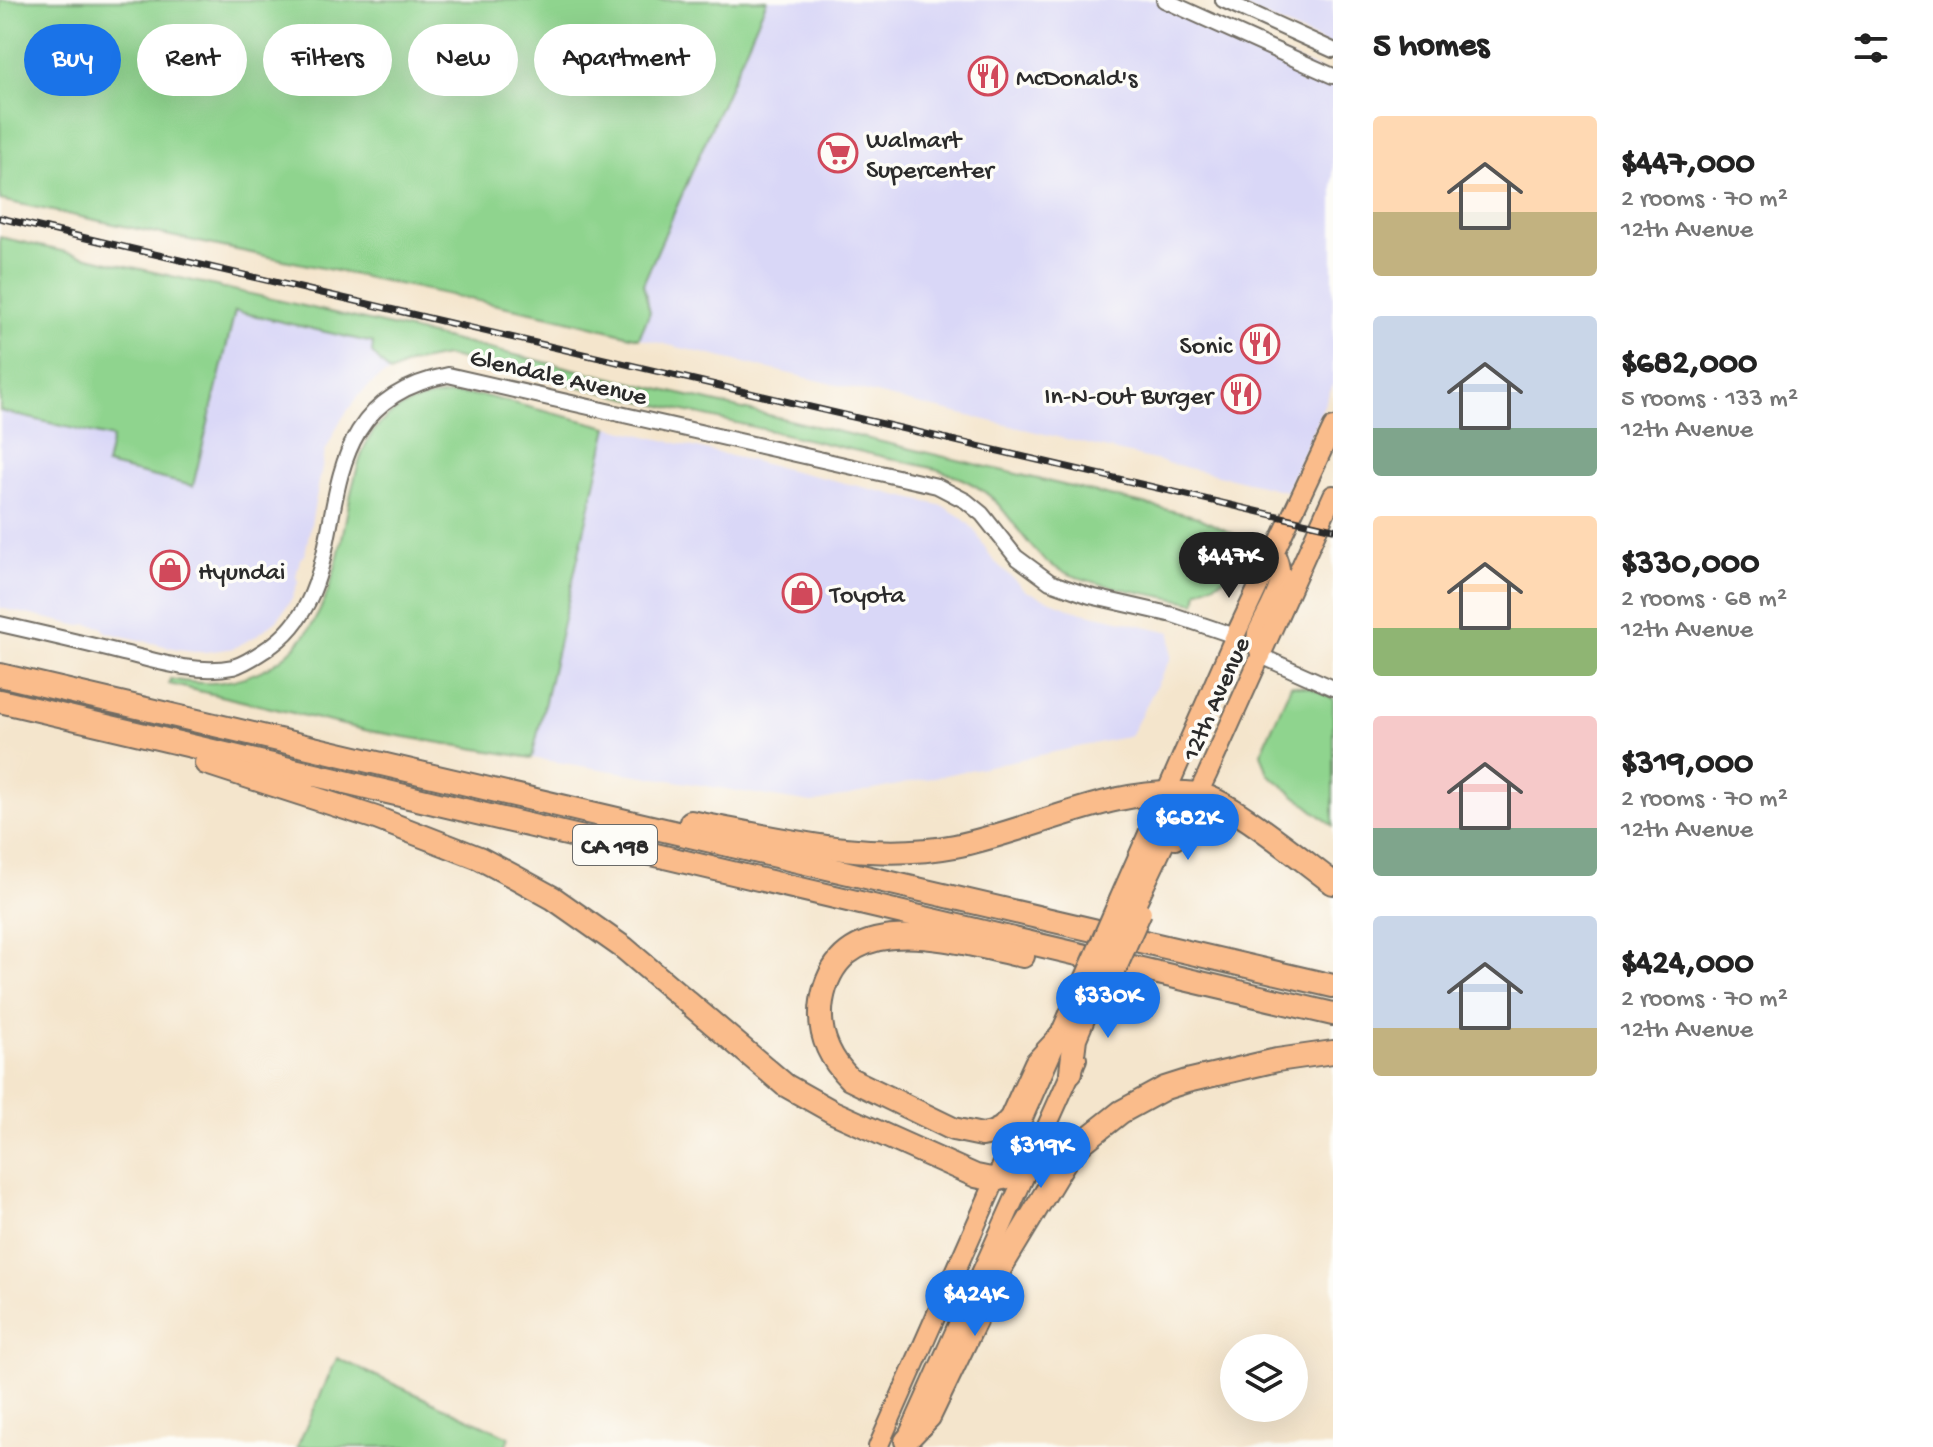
<!DOCTYPE html>
<html lang="en">
<head>
<meta charset="utf-8">
<style>
	body { margin:0; font-family:"Gochi Hand",sans-serif; background:#f6f6f6; color:#222; height:100vh; display:flex; flex-direction:column; font-size:30px; white-space:nowrap }
	* { box-sizing:border-box; margin:0 }
	p { font-size:26px; color:#767676 }
	.icon { flex:none; width:44px; height:44px; fill:none; stroke:currentColor; stroke-width:2; stroke-linecap:round; stroke-linejoin:round }
	.map { position:relative; flex:1; overflow:hidden }
	.panel { display:flex; flex-direction:column; background:#fff; width:600px }
	.panel>* { flex:none }
	.banner { position:absolute; left:24px; top:24px; width:760px; height:72px; display:flex; gap:16px }
	.tools { position:absolute; left:1220px; top:1334px; display:grid; gap:16px }
	.tools a { display:grid; place-items:center; width:88px; height:88px; border-radius:50%; background:#fff; box-shadow:0 8px 32px #0002; font-size:40px }
	.price { position:absolute; translate:-50% -68px; padding:0 18px; border-radius:28px; background:#1a73e8; color:#fff; font-size:26px; line-height:52px; filter:drop-shadow(0 2px 4px #0008) }
	.price::after { content:''; position:absolute; left:50%; top:48px; width:24px; height:18px; margin-left:-12px; background:inherit; clip-path:polygon(0 0,100% 0,50% 100%) }
	.price.on { background:#222; color:#fff }
	ul { padding:0; list-style:none }
	li { display:flex; align-items:center; gap:24px; height:200px; padding:0 40px }
	li span { display:grid; place-items:center; flex:none; width:224px; height:160px; border-radius:8px; color:#555 }
	li>.icon { margin-inline-start:auto }
	span .icon { width:96px; height:96px; fill:#fffc; stroke-width:1 }
	li b { font-size:34px }
	h2 { display:flex; justify-content:space-between; align-items:center; height:96px; padding:0 40px; font-size:34px }
	.chip { padding:0 28px; border-radius:36px; background:#fff; box-shadow:0 8px 32px #0002; font-size:28px; line-height:72px }
	.chip.on { background:#1a73e8; color:#fff }
	main { display:flex; flex:1; min-height:0 }
	.map>svg:first-child { display:block }
	.built { fill:#d9d7f7 }
	.green { fill:#8fd48e; stroke:#5d805c; stroke-width:2 }
	.lines { fill:none; stroke-linecap:round; stroke-linejoin:round }
	.minor-casing { stroke:#716c63; stroke-width:18 }
	.major-casing { stroke:#716c63; stroke-width:22 }
	.highway-casing { stroke:#716c63; stroke-width:26 }
	.minor { stroke:#fff; stroke-width:14 }
	.major { stroke:#fabc8b; stroke-width:18 }
	.highway { stroke:#fabc8b; stroke-width:22 }
	.rail-casing { stroke:#2b2b2b; stroke-width:7 }
	.rail { stroke:#fdfcf7; stroke-width:4; stroke-dasharray:12; stroke-linecap:butt }
	.major-bridge-casing { stroke:#716c63; stroke-width:22; stroke-linecap:butt }
	.highway-bridge-casing { stroke:#716c63; stroke-width:26; stroke-linecap:butt }
	.major-bridge { stroke:#fabc8b; stroke-width:18 }
	.highway-bridge { stroke:#fabc8b; stroke-width:22 }
	.labels { text-anchor:middle; stroke-width:7; stroke-linejoin:round; paint-order:stroke }
	.shield { fill:#fdfcf7; stroke:#6a6a68; stroke-width:2 }
	.shield-label { font-size:24px; font-weight:bold; fill:#2b2b2b }
	.poi-label { font-size:26px; fill:#2b2b2b; stroke:#fdfcf7; text-anchor:start }
	.street-label { font-size:26px; fill:#2b2b2b; stroke:#fdfcf7 }
</style>
</head>
<body>
<main>
<div class="map">
<svg width="1333" height="1447" viewBox="0 0 1333 1447">
	<rect width="100%" height="100%" fill="#fdfcf7"/>
	<filter id="ink" filterUnits="userSpaceOnUse"><feTurbulence type="fractalNoise" baseFrequency=".0125" numOctaves="2"/><feDisplacementMap in="SourceGraphic" scale="16" xChannelSelector="R" yChannelSelector="G"/><feConvolveMatrix kernelMatrix="1 2 1 2 8 2 1 2 1" color-interpolation-filters="sRGB"/></filter>
	<filter id="wash" filterUnits="userSpaceOnUse"><feTurbulence type="fractalNoise" baseFrequency=".006" numOctaves="4" result="noise"/><feDisplacementMap in="SourceGraphic" scale="32" xChannelSelector="R" yChannelSelector="G"/><feGaussianBlur stdDeviation="1.8" result="paint"/><feColorMatrix in="noise" values="0 0 0 0 0 0 0 0 0 0 0 0 0 0 0 0 0 1.4 0 .05"/><feComposite in="paint" operator="in"/></filter>
	<g filter="url(#wash)">
		<rect width="100%" height="100%" fill="#f4e5cc"/>
		<g class="built">
			<path d="M 767,0 L 1164,0 L 1333,76 L 1333,385 L 1286,491 L 639,338 L 650,312 L 643,284 Z"/>
			<path d="M 1228,0 L 1333,0 L 1333,47 Z"/>
			<path d="M 235,310 L 373,343 L 372,353 L 390,373 L 380,377 L 358,396 L 339,423 L 325,452 L 305,554 L 300,559 L 296,577 L 298,582 L 292,598 L 278,619 L 256,636 L 234,648 L 205,652 L 178,649 L 106,632 L 102,627 L 86,624 L 81,626 L 0,608 L 0,411 L 112,438 L 106,465 Z"/>
			<path d="M 608,427 L 943,506 L 961,517 L 974,529 L 992,559 L 1026,591 L 1074,610 L 1171,632 L 1171,658 L 1130,736 L 812,803 L 532,758 Z"/>
		</g>
		<g class="green">
			<path d="M 0,0 L 767,0 L 643,284 L 650,312 L 639,338 L 555,317 L 0,200 Z"/>
			<path d="M 0,237 L 439,337 L 1198,517 L 1248,541 L 1225,578 L 1198,591 L 1196,603 C 1160,595 1081,585 1053,566 C 1028,549 1016,523 996,502 C 980,485 957,476 936,469 L 446,356 L 410,363 L 390,373 L 372,353 L 373,343 L 235,311 L 193,486 L 106,465 L 112,438 L 0,411 Z"/>
			<path d="M 458,394 L 485,396 L 608,427 L 532,758 L 369,731 L 169,684 L 170,679 C 207,686 236,685 270,666 C 332,631 338,552 352,489 C 357,470 361,449 373,432 C 394,403 425,396 458,394 Z"/>
			<path d="M 1291,685 L 1312,688 L 1333,698 L 1333,826 L 1268,774 L 1261,753 Z"/>
			<path d="M 337,1358 L 509,1437 L 505,1447 L 297,1447 Z"/>
		</g>
	</g>
	<g filter="url(#ink)">
		<g class="lines">
			<defs>
				<g id="minor">
					<path d="M 1164,0 L 1333,76"/>
					<path d="M 1223,0 L 1333,50"/>
					<path d="M 0,624 C 40,633 79,642 119,652 C 154,660 196,675 233,667 C 244,664 256,656 265,650 C 373,583 282,408 448,375 L 937,486 L 966,501 L 982,514 L 1016,557 L 1050,582 L 1090,596 L 1173,615 L 1235,636"/>
					<path d="M 1261,656 L 1333,688"/>
				</g>
				<g id="major">
					<path d="M 1261,656 L 1256,642 L 1257,633 C 1269,606 1291,580 1274,552"/>
					<path d="M 1175,840 L 1207,775 L 1333,495"/>
					<path d="M 1117,904 L 1235,636 L 1333,427"/>
					<path d="M 909,1434 L 1077,1059"/>
					<path d="M 878,1447 L 1082,984"/>
				</g>
				<g id="highway">
					<path d="M 0,675 L 1333,986"/>
					<path d="M 0,701 L 1333,1014"/>
					<path d="M 206,763 L 376,818 L 479,858 L 515,877 L 553,898 L 624,948 L 785,1085 L 833,1112 L 976,1176 C 1009,1184 1014,1176 1035,1151"/>
					<path d="M 691,822 C 777,838 868,863 955,846 C 1033,831 1116,784 1197,794 C 1228,798 1304,862 1333,883"/>
					<path d="M 1131,910 L 1174,819 L 1175,806 L 1167,793"/>
					<path d="M 1023,956 C 958,943 839,902 822,1001 C 817,1033 829,1058 850,1079 L 953,1129 L 982,1135 L 992,1133 L 1002,1128 L 1011,1118 L 1036,1063 L 1061,1036"/>
					<path d="M 1071,1072 L 1075,1038 L 1096,988"/>
					<path d="M 906,1441 L 929,1417 L 1001,1267 L 1065,1161 L 1083,1142 L 1121,1112 L 1165,1088 L 1187,1081 L 1277,1060 L 1333,1052"/>
				</g>
			</defs>
			<use href="#minor" class="minor-casing"/>
			<use href="#major" class="major-casing"/>
			<use href="#highway" class="highway-casing"/>
			<use href="#minor" class="minor"/>
			<use href="#major" class="major"/>
			<use href="#highway" class="highway"/>
			<defs>
				<path id="rail" d="M 0,218 L 1333,529"/>
			</defs>
			<use href="#rail" class="rail-casing"/>
			<use href="#rail" class="rail"/>
			<defs>
				<g id="major-bridge">
					<path d="M 1082,984 L 1117,904"/>
					<path d="M 1107,991 L 1142,912"/>
				</g>
				<path id="highway-bridge" d="M 1096,988 L 1131,910"/>
			</defs>
			<use href="#major-bridge" class="major-bridge-casing"/>
			<use href="#highway-bridge" class="highway-bridge-casing"/>
			<use href="#major-bridge" class="major-bridge"/>
			<use href="#highway-bridge" class="highway-bridge"/>
		</g>
	</g>
	<defs>
		<symbol id="restaurant-ring" viewBox="-11 -11 22 22"><circle r="9.5" fill="#fdfcf7" stroke="#d1495b" stroke-width="1.5"/><path d="M-5-6h1v4h1v-4h1v4h1v-4h1v5L-1.5 .5V6h-2V.5L-5-1ZM5-6V6H3V1.5H1.5Q1.5-4 5-6Z" fill="#d1495b"/></symbol>
		<symbol id="supermarket-ring" viewBox="-11 -11 22 22"><circle r="9.5" fill="#fdfcf7" stroke="#d1495b" stroke-width="1.5"/><path d="M-6-5.5h2.5l.6 2H6L4.5 2H-2.5L-4.4-4H-6ZM-1.5 3.2a1.3 1.3 0 1 0 .1 0ZM3 3.2a1.3 1.3 0 1 0 .1 0Z" fill="#d1495b"/></symbol>
		<symbol id="shop-ring" viewBox="-11 -11 22 22"><circle r="9.5" fill="#fdfcf7" stroke="#d1495b" stroke-width="1.5"/><path d="M-5-2.5h2.3a2.7 3.5 0 0 1 5.4 0H5L5.5 6h-11ZM-1.5-2.5h3a1.5 2.3 0 0 0-3 0Z" fill="#d1495b"/></symbol>
	</defs>
	<g fill-rule="evenodd">
		<use href="#restaurant-ring" x="966" y="54" width="44" height="44"/>
		<use href="#supermarket-ring" x="816" y="131" width="44" height="44"/>
		<use href="#restaurant-ring" x="1238" y="322" width="44" height="44"/>
		<use href="#restaurant-ring" x="1219" y="372" width="44" height="44"/>
		<use href="#shop-ring" x="148" y="548" width="44" height="44"/>
		<use href="#shop-ring" x="780" y="571" width="44" height="44"/>
	</g>
	<g class="labels">
		<rect class="shield" x="573" y="825" width="84" height="40" rx="6"/>
		<g class="shield-label">
			<text x="615" y="853">CA 198</text>
		</g>
		<g class="poi-label">
			<text x="1016" y="85">McDonald's</text>
			<text x="866" y="147">Walmart<tspan x="866" dy="30">Supercenter</tspan></text>
			<text x="1232" y="353" text-anchor="end">Sonic</text>
			<text x="1213" y="403" text-anchor="end">In-N-Out Burger</text>
			<text x="198" y="579">Hyundai</text>
			<text x="830" y="602">Toyota</text>
		</g>
		<g class="street-label">
			<text transform="translate(559 375) rotate(13)" y="9">Glendale Avenue</text>
			<text transform="translate(1214 698) rotate(-66)" y="9">12th Avenue</text>
		</g>
	</g>
</svg>
<div class="tools">
<a><svg class="icon" aria-label="layers" viewBox="0 0 24 24"><path d="M12 4l9 5-9 5-9-5zM3 14l9 5 9-5"/></svg></a>
</div>
<b class="price on" style="left:1229px;top:600px">$447K</b>
<b class="price" style="left:1188px;top:862px">$682K</b>
<b class="price" style="left:1108px;top:1040px">$330K</b>
<b class="price" style="left:1041px;top:1190px">$319K</b>
<b class="price" style="left:975px;top:1338px">$424K</b>
<div class="banner">
<a class="chip on">Buy</a>
<a class="chip">Rent</a>
<a class="chip">Filters</a>
<a class="chip">New</a>
<a class="chip">Apartment</a>
</div>
</div>
<section class="panel">
<h2>5 homes<svg class="icon" aria-label="filters" viewBox="0 0 24 24"><path d="M4 7h16M4 17h16"/><circle cx="9" cy="7" r="2"/><circle cx="15" cy="17" r="2"/></svg></h2>
<ul>
<li><span style="background:linear-gradient(#ffd9b3 60%,#c2b280 0)"><svg class="icon" aria-label="home" viewBox="0 0 24 24"><path d="M3 11l9-7 9 7M6 9v11h12V9"/></svg></span><div><b>$447,000</b><p>2 rooms · 70 m²</p><p>12th Avenue</p></div></li>
<li><span style="background:linear-gradient(#c9d6e8 70%,#7fa58c 0)"><svg class="icon" aria-label="home" viewBox="0 0 24 24"><path d="M3 11l9-7 9 7M6 9v11h12V9"/></svg></span><div><b>$682,000</b><p>5 rooms · 133 m²</p><p>12th Avenue</p></div></li>
<li><span style="background:linear-gradient(#ffd9b3 70%,#8fb573 0)"><svg class="icon" aria-label="home" viewBox="0 0 24 24"><path d="M3 11l9-7 9 7M6 9v11h12V9"/></svg></span><div><b>$330,000</b><p>2 rooms · 68 m²</p><p>12th Avenue</p></div></li>
<li><span style="background:linear-gradient(#f6c9c9 70%,#7fa58c 0)"><svg class="icon" aria-label="home" viewBox="0 0 24 24"><path d="M3 11l9-7 9 7M6 9v11h12V9"/></svg></span><div><b>$319,000</b><p>2 rooms · 70 m²</p><p>12th Avenue</p></div></li>
<li><span style="background:linear-gradient(#c9d6e8 70%,#c2b280 0)"><svg class="icon" aria-label="home" viewBox="0 0 24 24"><path d="M3 11l9-7 9 7M6 9v11h12V9"/></svg></span><div><b>$424,000</b><p>2 rooms · 70 m²</p><p>12th Avenue</p></div></li>
</ul>
</section>
</main>
</body>
</html>
